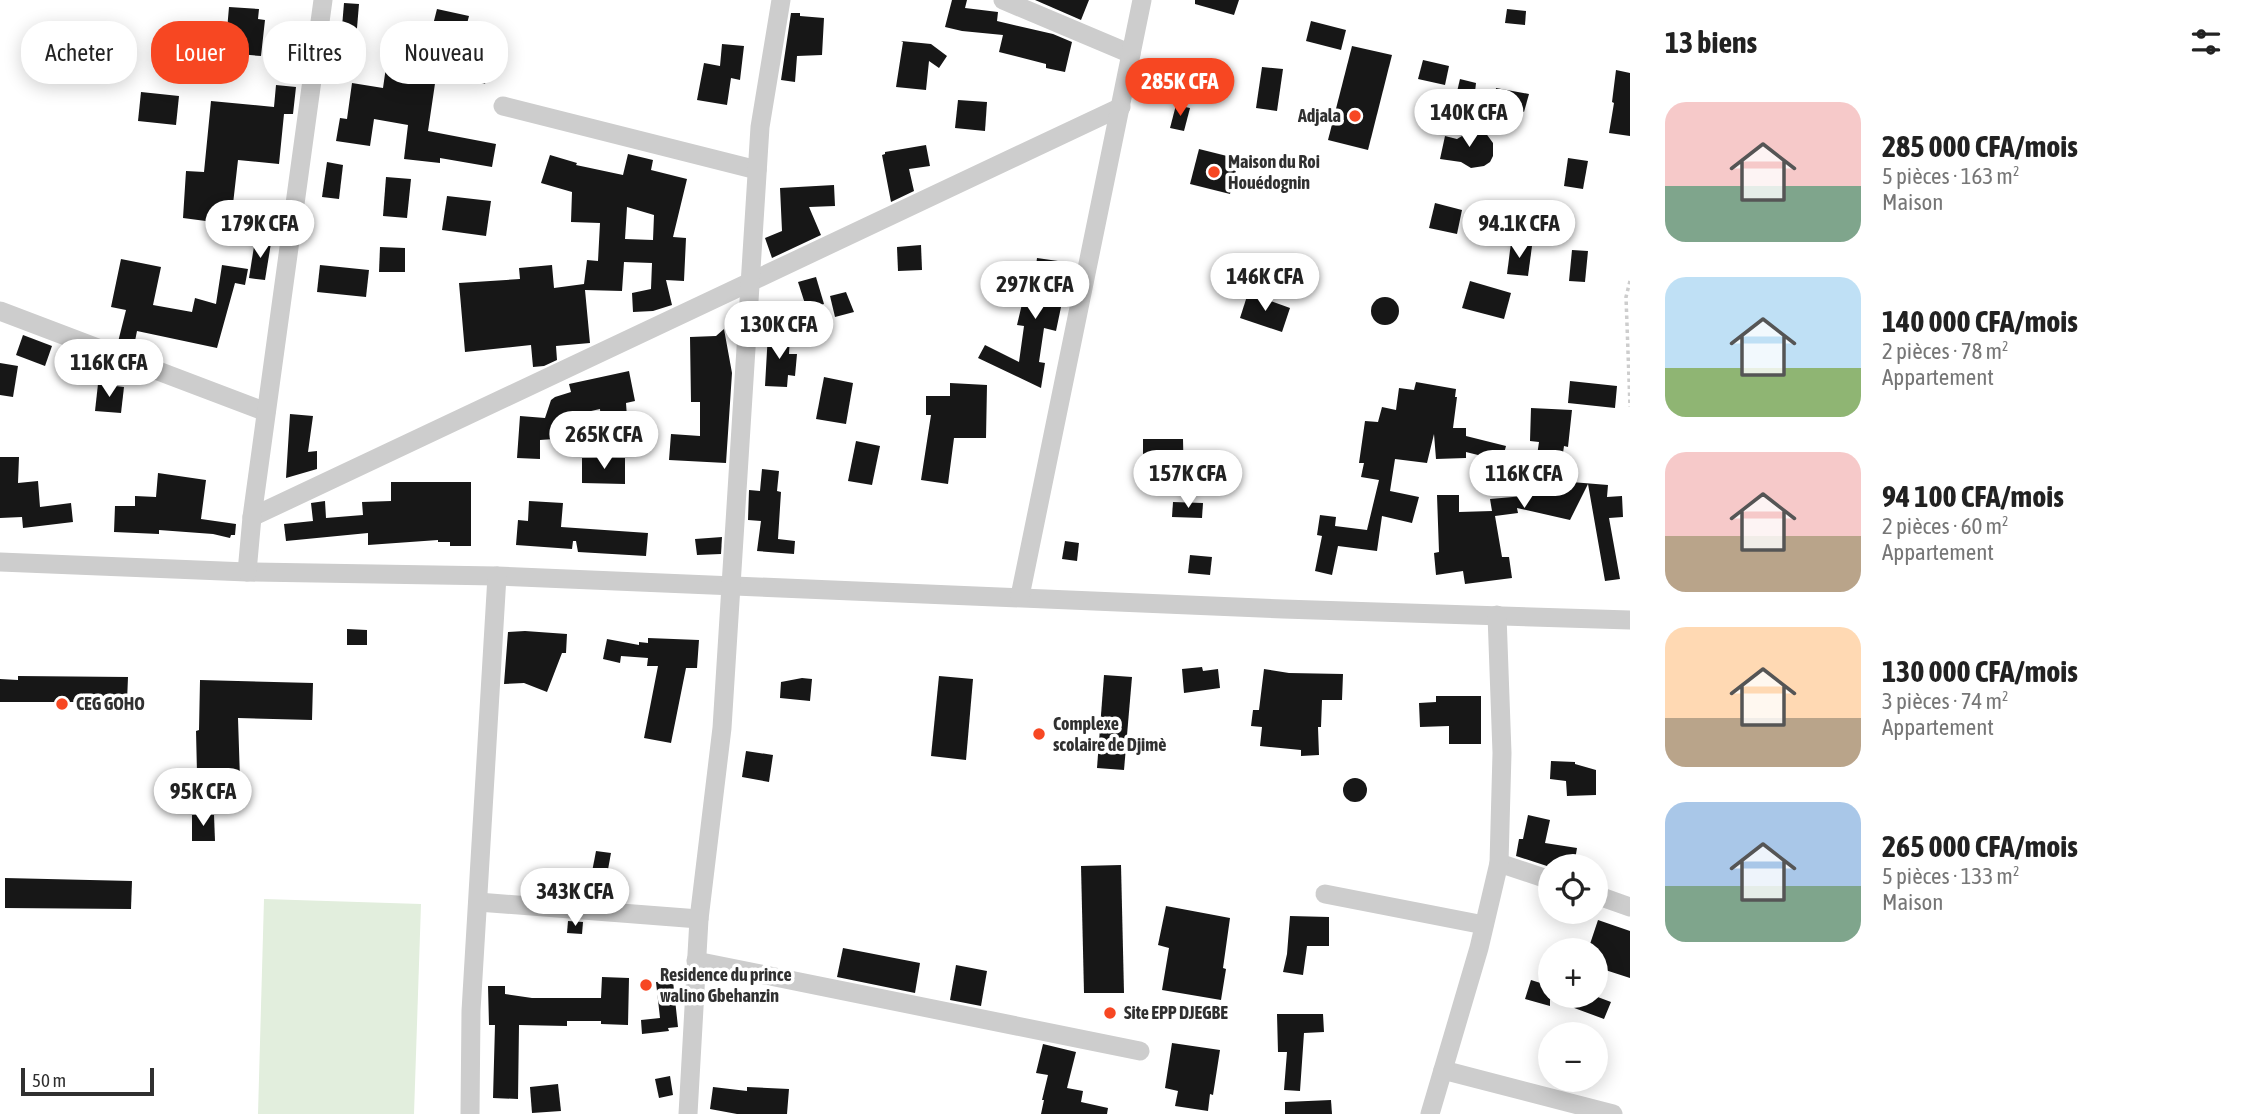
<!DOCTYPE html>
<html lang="fr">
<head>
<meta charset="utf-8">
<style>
	body { margin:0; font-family:"Asap Condensed",sans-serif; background:#f6f6f6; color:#222; height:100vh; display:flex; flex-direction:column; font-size:26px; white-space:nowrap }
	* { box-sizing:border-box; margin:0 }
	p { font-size:23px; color:#767676 }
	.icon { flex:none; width:38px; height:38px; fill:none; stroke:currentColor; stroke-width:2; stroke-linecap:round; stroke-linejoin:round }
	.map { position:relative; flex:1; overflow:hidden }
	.details { display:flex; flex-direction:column; background:#fff; width:630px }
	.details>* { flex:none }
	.banner { position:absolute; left:21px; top:21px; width:665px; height:63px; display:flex; gap:14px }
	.tools { position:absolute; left:1538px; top:854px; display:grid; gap:14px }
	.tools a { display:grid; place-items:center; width:70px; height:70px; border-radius:50%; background:#fff; box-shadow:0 4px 18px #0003; font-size:35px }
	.scale { position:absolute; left:21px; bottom:18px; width:133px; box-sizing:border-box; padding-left:7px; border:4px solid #303030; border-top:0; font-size:19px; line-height:24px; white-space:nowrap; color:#303030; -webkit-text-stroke:5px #fff; paint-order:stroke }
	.price { position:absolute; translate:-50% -60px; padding:0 16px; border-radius:24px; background:#fff; color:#222; font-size:23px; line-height:46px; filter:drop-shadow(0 2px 4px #0008) }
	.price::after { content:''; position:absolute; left:50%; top:42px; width:21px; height:16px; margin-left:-10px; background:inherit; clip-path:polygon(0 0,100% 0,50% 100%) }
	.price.on { background:#f74722; color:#fff }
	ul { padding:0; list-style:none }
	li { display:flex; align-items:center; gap:21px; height:175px; padding:0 35px }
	li span { display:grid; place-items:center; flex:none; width:196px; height:140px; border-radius:21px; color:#555 }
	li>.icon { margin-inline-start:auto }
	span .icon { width:84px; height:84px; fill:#fffc; stroke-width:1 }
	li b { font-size:30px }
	h2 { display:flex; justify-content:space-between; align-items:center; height:84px; padding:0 35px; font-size:30px }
	.chip { padding:0 24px; border-radius:28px; background:#fff; box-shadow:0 4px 18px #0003; font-size:24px; line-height:63px }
	.chip.on { background:#f74722; color:#fff }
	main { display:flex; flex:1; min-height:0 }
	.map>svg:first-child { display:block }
	.green { fill:#e2eedd }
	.building { fill:#171717; fill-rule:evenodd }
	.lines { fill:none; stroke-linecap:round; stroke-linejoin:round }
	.path { stroke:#cdcdcd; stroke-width:3.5; stroke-dasharray:3.5 3.5; stroke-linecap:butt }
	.minor { stroke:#cdcdcd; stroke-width:19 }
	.poi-dot { fill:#f74722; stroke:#fff; stroke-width:2.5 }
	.labels { text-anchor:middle; stroke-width:7; stroke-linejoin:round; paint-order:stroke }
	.poi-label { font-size:18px; font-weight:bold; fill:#303030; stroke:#fff; text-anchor:start }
</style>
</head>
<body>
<main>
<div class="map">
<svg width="1630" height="1114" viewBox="0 0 1630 1114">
	<rect width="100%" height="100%" fill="#fff"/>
	<path class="green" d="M 264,899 L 421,904 L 414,1114 L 258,1114 Z"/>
	<g class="building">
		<path d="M 952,0 L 967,0 L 965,8 L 998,12 L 997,21 L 1053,34 L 1072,42 L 1065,72 L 1046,68 L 1046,64 L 999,52 L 1003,35 L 962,31 L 945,27 Z"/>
		<path d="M 1035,0 L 1089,0 L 1081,20 Z"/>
		<path d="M 1195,0 L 1239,0 L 1234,15 L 1195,4 Z"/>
		<path d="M 344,3 L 359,4 L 356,40 L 341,39 Z"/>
		<path d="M 229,7 L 259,9 L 258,19 L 265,20 L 261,56 L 225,53 Z"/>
		<path d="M 437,9 L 469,16 L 459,55 L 491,64 L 485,84 L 437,70 L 428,131 L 496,144 L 492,167 L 440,158 L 440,163 L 404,159 L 408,125 L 374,119 L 370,146 L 336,141 L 340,118 L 347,119 L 352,83 L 383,88 L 386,67 L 421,72 Z"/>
		<path d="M 1507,9 L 1526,11 L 1525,25 L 1505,23 Z"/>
		<path d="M 791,13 L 800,13 L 800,16 L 824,18 L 822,55 L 797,56 L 795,82 L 781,80 Z"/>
		<path d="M 1311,21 L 1346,30 L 1341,50 L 1306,41 Z"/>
		<path d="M 901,41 L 931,44 L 947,56 L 939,68 L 929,61 L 926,90 L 896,87 L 903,42 Z"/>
		<path d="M 722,44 L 744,46 L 740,80 L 731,78 L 727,105 L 697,100 L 704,63 L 720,66 Z"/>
		<path d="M 1352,46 L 1392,55 L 1368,150 L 1328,140 Z"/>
		<path d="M 1191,59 L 1215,63 L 1209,102 L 1185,100 Z"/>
		<path d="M 1423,60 L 1449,66 L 1445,85 L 1418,79 Z"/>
		<path d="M 1262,67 L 1283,69 L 1277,111 L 1256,108 Z"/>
		<path d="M 1616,70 L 1630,73 L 1630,136 L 1609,133 L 1614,103 L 1612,102 Z"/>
		<path d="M 1460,79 L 1476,83 L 1474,101 L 1456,96 Z"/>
		<path d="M 276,85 L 296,87 L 293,114 L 284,114 L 279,164 L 238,160 L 233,204 L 238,205 L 236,225 L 183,218 L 186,171 L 204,172 L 211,101 L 274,107 Z"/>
		<path d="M 1496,88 L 1529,94 L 1524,112 L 1494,104 Z"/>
		<path d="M 141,92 L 179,96 L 176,125 L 138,121 Z"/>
		<path d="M 958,100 L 987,102 L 985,131 L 955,128 Z"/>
		<path d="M 1176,105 L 1190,108 L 1184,131 L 1170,128 Z"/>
		<path d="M 1472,130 L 1485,132 L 1493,143 L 1493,156 L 1490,162 L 1484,166 L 1471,168 L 1461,162 L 1440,159 L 1445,136 L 1457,139 Z"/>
		<path d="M 926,145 L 930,166 L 909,169 L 914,191 L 891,202 L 882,155 L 885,154 L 885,152 Z"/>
		<path d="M 1199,149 L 1239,159 L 1230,194 L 1190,184 Z"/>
		<path d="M 628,154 L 653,160 L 651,170 L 687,179 L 673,237 L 686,238 L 684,281 L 666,280 L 672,305 L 653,311 L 633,312 L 632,293 L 651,289 L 652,263 L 624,262 L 622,291 L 585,290 L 590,343 L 556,346 L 557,360 L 544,366 L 533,367 L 531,345 L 465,352 L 459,283 L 520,279 L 519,268 L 552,265 L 554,288 L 584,284 L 587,260 L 598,261 L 600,223 L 571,222 L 572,192 L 541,183 L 550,155 L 577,163 L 576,165 L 623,175 ZM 627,207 L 654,215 L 653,240 L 625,239 Z"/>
		<path d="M 1568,158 L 1588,161 L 1583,189 L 1564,186 Z"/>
		<path d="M 327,162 L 343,165 L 339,199 L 322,197 Z"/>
		<path d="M 386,177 L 411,179 L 407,218 L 383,216 Z"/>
		<path d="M 834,185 L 835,206 L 809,207 L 821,235 L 772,258 L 765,238 L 782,231 L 780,188 Z"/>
		<path d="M 447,196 L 491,201 L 486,236 L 442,230 Z"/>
		<path d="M 1435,203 L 1462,210 L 1457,234 L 1429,228 Z"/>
		<path d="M 255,240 L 271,243 L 265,280 L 249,278 Z"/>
		<path d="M 1511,243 L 1532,246 L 1528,276 L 1507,274 Z"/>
		<path d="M 921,245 L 922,270 L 898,271 L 897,247 Z"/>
		<path d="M 380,247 L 405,248 L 405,272 L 379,272 Z"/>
		<path d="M 1572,250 L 1588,251 L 1585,282 L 1569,281 Z"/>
		<path d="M 1037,258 L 1072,263 L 1069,289 L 1065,288 L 1056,331 L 1044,328 L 1039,362 L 1045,363 L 1041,388 L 978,358 L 985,345 L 1019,362 L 1024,326 L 1017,325 L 1026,287 L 1033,288 Z"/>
		<path d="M 121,259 L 161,267 L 153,305 L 192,312 L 195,298 L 216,304 L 222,265 L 248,269 L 245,285 L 235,283 L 217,348 L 137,331 L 134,346 L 118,342 L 126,310 L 111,307 Z"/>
		<path d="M 320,265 L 369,270 L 366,297 L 317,292 Z"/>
		<path d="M 816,277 L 824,304 L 807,310 L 798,282 Z"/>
		<path d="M 1470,281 L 1511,293 L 1504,319 L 1462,308 Z"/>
		<path d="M 846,292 L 854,312 L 835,317 L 830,296 Z"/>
		<path d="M 1248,293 L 1290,308 L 1282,332 L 1240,318 Z"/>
		<circle cx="1385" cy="311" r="14"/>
		<path d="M 724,329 L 732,373 L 726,463 L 669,460 L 671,434 L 700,436 L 700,402 L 691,402 L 690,337 L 716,336 Z"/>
		<path d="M 768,333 L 790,335 L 789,354 L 797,354 L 795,376 L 788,375 L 787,387 L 765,386 Z"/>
		<path d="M 23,335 L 52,346 L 45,366 L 16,355 Z"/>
		<path d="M 0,363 L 18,366 L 13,397 L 0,395 Z"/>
		<path d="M 629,371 L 635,401 L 626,403 L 628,432 L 602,435 L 600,409 L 569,416 L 569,438 L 540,440 L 540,459 L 517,458 L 520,416 L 545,418 L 551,400 L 555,397 L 571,392 L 569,384 Z"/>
		<path d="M 824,377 L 853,383 L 846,424 L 816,419 Z"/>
		<path d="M 1570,381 L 1617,386 L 1615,408 L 1568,403 Z"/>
		<path d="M 1416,382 L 1456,389 L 1455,397 L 1457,397 L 1453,428 L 1466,428 L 1466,436 L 1506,446 L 1502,461 L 1466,452 L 1466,458 L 1436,459 L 1434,434 L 1427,463 L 1395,459 L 1390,491 L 1419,497 L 1412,523 L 1382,516 L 1377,551 L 1338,546 L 1332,575 L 1315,571 L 1322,536 L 1317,535 L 1320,515 L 1336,517 L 1335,526 L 1367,530 L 1379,480 L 1361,477 L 1364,463 L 1359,463 L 1365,421 L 1378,422 L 1382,407 L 1396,410 L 1399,388 L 1414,390 Z"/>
		<path d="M 950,383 L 987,385 L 986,438 L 954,438 L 948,484 L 921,480 L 931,415 L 926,415 L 926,396 L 950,396 Z"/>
		<path d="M 98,384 L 124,387 L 121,413 L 95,411 Z"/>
		<path d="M 1531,408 L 1572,410 L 1568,447 L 1564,446 L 1559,481 L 1608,485 L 1607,497 L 1622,496 L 1623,517 L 1609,518 L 1620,579 L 1605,581 L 1588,484 L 1570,520 L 1517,508 L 1518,513 L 1495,516 L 1502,557 L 1509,557 L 1512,578 L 1465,584 L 1463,571 L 1436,575 L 1434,553 L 1439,552 L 1437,495 L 1459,495 L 1459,512 L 1492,511 L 1490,499 L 1524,496 L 1527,481 L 1533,483 L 1539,442 L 1530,441 Z"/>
		<path d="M 290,414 L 313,416 L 308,452 L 317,451 L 317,469 L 286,478 Z"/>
		<path d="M 1143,439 L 1183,439 L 1184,486 L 1152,486 L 1152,467 L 1143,467 Z"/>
		<path d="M 856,441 L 880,446 L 872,485 L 848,481 Z"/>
		<path d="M 0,457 L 19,457 L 18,483 L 38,481 L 40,507 L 71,503 L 73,522 L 23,528 L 22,517 L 0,518 Z"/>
		<path d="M 582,458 L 625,458 L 625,484 L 582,483 Z"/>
		<path d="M 762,469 L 779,471 L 777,491 L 781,492 L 778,539 L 795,541 L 794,554 L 757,551 L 761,521 L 748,520 L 749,490 L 760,491 Z"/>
		<path d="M 158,473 L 206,480 L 201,519 L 236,524 L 235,535 L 231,535 L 230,538 L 213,534 L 159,530 L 159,534 L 114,532 L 115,506 L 135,506 L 135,496 L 156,497 Z"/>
		<path d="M 391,482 L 471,482 L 471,546 L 450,546 L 450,542 L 438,542 L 438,540 L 368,545 L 368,533 L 286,541 L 284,524 L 313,521 L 311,503 L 325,501 L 326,518 L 363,515 L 362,502 L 391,501 Z"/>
		<path d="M 529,501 L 563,503 L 561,527 L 648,533 L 646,556 L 578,552 L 576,541 L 573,541 L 572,549 L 516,545 L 518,520 L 528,521 Z"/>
		<path d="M 1173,502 L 1203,503 L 1202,518 L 1172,517 Z"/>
		<path d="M 722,537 L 721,554 L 697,555 L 695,539 Z"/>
		<path d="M 1065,541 L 1079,543 L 1077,561 L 1062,559 Z"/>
		<path d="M 1190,555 L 1212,557 L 1210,575 L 1188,573 Z"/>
		<path d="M 347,629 L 367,630 L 367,645 L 347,645 Z"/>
		<path d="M 525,631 L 567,634 L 566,653 L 562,653 L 547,692 L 524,683 L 504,684 L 508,632 Z"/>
		<path d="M 648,638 L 699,640 L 697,668 L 686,668 L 671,743 L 644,738 L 658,666 L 647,666 L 648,658 L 621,656 L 620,663 L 603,659 L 607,639 L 639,645 L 639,642 L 648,643 Z"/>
		<path d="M 1202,667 L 1203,671 L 1218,669 L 1220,688 L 1184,693 L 1182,669 Z"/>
		<path d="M 1264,669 L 1289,673 L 1343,674 L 1342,700 L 1322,700 L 1321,727 L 1318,727 L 1319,755 L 1301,756 L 1301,750 L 1260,746 L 1262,727 L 1251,726 L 1253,710 L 1259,710 Z"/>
		<path d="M 1104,675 L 1132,677 L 1124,770 L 1097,768 Z"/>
		<path d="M 18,676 L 128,677 L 127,702 L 0,702 L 0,679 L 18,680 Z"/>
		<path d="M 939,676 L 973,679 L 966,760 L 931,756 Z"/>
		<path d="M 802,678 L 812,679 L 810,701 L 780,698 L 781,682 Z"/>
		<path d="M 200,680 L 313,683 L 312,720 L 238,718 L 240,779 L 219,779 L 218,773 L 197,773 L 196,731 L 199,730 Z"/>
		<path d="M 1436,696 L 1481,696 L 1481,744 L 1449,744 L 1449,726 L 1420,727 L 1419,703 L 1436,702 Z"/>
		<path d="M 746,751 L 773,755 L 769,782 L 742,777 Z"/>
		<path d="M 1551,761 L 1575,762 L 1575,764 L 1596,770 L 1596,795 L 1567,796 L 1566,781 L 1550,779 Z"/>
		<circle cx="1355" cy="790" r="12"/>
		<path d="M 192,815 L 214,815 L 215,841 L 192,841 Z"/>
		<path d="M 1528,815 L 1550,820 L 1545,843 L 1577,848 L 1574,866 L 1550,867 L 1516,856 L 1519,839 L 1523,839 Z"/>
		<path d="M 596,851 L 611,853 L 607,875 L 592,872 Z"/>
		<path d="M 1121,865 L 1124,993 L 1084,993 L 1081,866 Z"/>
		<path d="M 5,878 L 132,881 L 131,909 L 5,908 Z"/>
		<path d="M 1166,906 L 1230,918 L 1223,968 L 1226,969 L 1221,1000 L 1162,990 L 1169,948 L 1158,945 Z"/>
		<path d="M 1290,916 L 1329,917 L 1329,946 L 1307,946 L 1303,975 L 1283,972 L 1287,954 Z"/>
		<path d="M 1598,920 L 1630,931 L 1630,978 L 1596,967 L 1596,950 L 1588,950 Z"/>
		<path d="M 568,921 L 583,922 L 582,934 L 567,933 Z"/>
		<path d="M 843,948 L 920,963 L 915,993 L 837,977 Z"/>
		<path d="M 956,965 L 987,971 L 981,1006 L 950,1000 Z"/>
		<path d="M 602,977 L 629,978 L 628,1025 L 601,1024 L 601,1021 L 567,1021 L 567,1026 L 519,1025 L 518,1099 L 493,1098 L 495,1025 L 489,1025 L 488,986 L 505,986 L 505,994 L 532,998 L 601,998 Z"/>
		<path d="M 1531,980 L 1550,986 L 1550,996 L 1595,996 L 1611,1002 L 1604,1019 L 1550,999 L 1550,1006 L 1525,999 Z"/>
		<path d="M 673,981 L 678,1027 L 668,1028 L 669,1031 L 642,1034 L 641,1020 L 660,1018 L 656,982 Z"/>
		<path d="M 1277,1014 L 1323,1014 L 1324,1032 L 1304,1033 L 1300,1091 L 1284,1090 L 1287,1052 L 1278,1052 Z"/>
		<path d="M 1172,1043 L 1220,1050 L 1213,1095 L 1210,1094 L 1208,1111 L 1175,1106 L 1178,1091 L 1165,1088 Z"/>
		<path d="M 1043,1044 L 1076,1052 L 1067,1088 L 1083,1091 L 1081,1102 L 1108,1108 L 1107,1114 L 1041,1114 L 1044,1100 L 1042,1100 L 1048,1075 L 1036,1073 Z"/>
		<path d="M 670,1076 L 673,1095 L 659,1098 L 655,1079 Z"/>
		<path d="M 558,1084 L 561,1111 L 532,1113 L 530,1087 Z"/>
		<path d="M 713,1087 L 747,1091 L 747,1087 L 789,1089 L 787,1114 L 737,1114 L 710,1109 Z"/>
		<path d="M 1331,1100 L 1332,1114 L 1285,1114 L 1285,1102 Z"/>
	</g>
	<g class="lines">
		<path class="path" d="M 1630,281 L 1626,297 L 1630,407"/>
		<g class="minor">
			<path d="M 1003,0 L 1131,54"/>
			<path d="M 503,106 L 757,170"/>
			<path d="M 0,311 L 266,412"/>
			<path d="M 252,517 L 1121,107"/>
			<path d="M 0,562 L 247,572 L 497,576 L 1283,609 L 1630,620"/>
			<path d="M 247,572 L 252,517 L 323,0"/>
			<path d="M 1020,596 L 1142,0"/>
			<path d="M 1499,863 L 1550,880"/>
			<path d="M 1325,894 L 1484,925"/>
			<path d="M 1596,895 L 1630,907"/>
			<path d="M 478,902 L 699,919"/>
			<path d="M 696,961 L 1140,1051"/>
			<path d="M 1443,1070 L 1613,1114"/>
			<path d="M 470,1114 L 471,1011 L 497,576"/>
			<path d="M 688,1114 L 699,919 L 722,728 L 760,127 L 781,0"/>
			<path d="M 1430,1114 L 1479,948 L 1499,863 L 1502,753 L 1497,615"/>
		</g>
	</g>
	<g class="poi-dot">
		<circle cx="1355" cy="116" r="7"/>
		<circle cx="1214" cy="172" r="7"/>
		<circle cx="62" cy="704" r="7"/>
		<circle cx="1039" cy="734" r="7"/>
		<circle cx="646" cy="985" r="7"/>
		<circle cx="1110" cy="1013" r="7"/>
	</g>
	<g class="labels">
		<g class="poi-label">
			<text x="1341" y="122" text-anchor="end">Adjala</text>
			<text x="1228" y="168">Maison du Roi<tspan x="1228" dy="21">Houédognin</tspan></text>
			<text x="76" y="710">CEG GOHO</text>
			<text x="1053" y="730">Complexe<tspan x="1053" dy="21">scolaire de Djimè</tspan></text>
			<text x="660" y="981">Residence du prince<tspan x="660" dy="21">walino Gbehanzin</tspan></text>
			<text x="1124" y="1019">Site EPP DJEGBE</text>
		</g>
	</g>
</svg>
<div class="tools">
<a><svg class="icon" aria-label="locate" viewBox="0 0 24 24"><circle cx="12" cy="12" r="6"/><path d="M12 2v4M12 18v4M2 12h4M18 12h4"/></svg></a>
<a>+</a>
<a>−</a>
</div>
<div class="scale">50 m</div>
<b class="price on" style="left:1180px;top:118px">285K CFA</b>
<b class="price" style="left:1469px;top:149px">140K CFA</b>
<b class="price" style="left:260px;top:260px">179K CFA</b>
<b class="price" style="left:1519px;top:260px">94.1K CFA</b>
<b class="price" style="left:1265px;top:313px">146K CFA</b>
<b class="price" style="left:1035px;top:321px">297K CFA</b>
<b class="price" style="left:779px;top:361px">130K CFA</b>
<b class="price" style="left:109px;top:399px">116K CFA</b>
<b class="price" style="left:604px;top:471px">265K CFA</b>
<b class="price" style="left:1188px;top:510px">157K CFA</b>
<b class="price" style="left:1524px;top:510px">116K CFA</b>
<b class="price" style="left:203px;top:828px">95K CFA</b>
<b class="price" style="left:575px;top:928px">343K CFA</b>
<div class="banner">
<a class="chip">Acheter</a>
<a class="chip on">Louer</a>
<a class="chip">Filtres</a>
<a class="chip">Nouveau</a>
</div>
</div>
<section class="details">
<h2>13 biens<svg class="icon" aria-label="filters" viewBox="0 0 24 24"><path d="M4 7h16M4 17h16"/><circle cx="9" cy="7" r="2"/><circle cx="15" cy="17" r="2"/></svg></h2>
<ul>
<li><span style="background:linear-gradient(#f6c9c9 60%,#7fa58c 0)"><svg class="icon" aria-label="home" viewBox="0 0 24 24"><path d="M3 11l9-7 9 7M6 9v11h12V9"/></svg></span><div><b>285 000 CFA/mois</b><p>5 pièces · 163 m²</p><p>Maison</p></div></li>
<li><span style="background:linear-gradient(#bfe0f5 65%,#8fb573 0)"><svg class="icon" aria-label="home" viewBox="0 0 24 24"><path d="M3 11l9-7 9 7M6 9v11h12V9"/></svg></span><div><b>140 000 CFA/mois</b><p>2 pièces · 78 m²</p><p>Appartement</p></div></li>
<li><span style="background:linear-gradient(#f6c9c9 60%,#b9a48a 0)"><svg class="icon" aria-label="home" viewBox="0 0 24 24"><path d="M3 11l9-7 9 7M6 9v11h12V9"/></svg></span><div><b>94 100 CFA/mois</b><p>2 pièces · 60 m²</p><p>Appartement</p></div></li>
<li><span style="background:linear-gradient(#ffd9b3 65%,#b9a48a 0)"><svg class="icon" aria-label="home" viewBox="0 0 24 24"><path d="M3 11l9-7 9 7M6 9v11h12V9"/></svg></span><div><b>130 000 CFA/mois</b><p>3 pièces · 74 m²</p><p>Appartement</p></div></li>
<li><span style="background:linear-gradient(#a9c7e8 60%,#7fa58c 0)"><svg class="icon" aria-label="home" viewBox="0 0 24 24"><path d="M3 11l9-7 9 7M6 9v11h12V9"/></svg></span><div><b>265 000 CFA/mois</b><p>5 pièces · 133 m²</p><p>Maison</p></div></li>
</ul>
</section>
</main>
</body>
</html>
